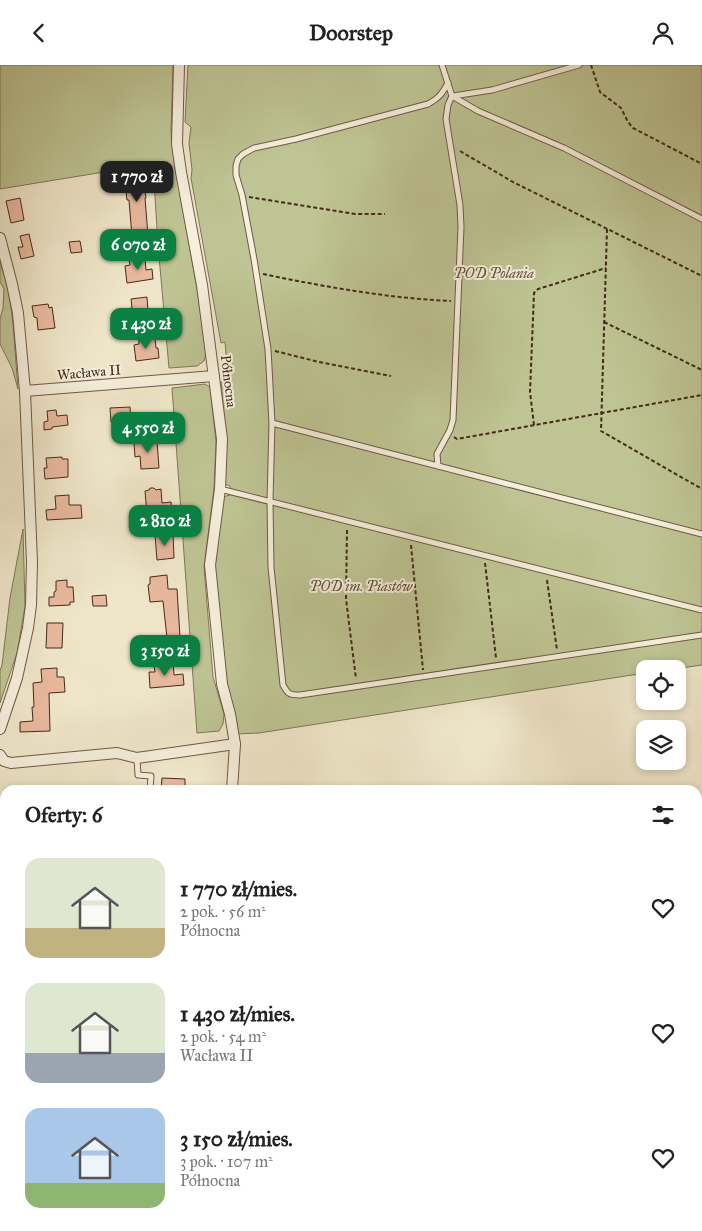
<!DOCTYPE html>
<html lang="pl">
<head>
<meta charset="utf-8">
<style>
	body { margin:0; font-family:"IM FELL Great Primer",serif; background:#f6f6f6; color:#222; height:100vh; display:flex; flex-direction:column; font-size:19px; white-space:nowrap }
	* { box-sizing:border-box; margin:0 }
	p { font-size:16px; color:#767676 }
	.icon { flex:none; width:28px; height:28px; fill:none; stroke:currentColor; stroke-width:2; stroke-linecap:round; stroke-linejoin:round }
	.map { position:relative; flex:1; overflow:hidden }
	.sheet { position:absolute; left:0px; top:720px; width:702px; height:446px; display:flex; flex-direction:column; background:#fff; border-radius:15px 15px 0 0; box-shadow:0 2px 8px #0003 }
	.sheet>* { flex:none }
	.tools { position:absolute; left:636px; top:595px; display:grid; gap:10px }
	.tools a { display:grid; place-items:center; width:50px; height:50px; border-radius:10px; background:#fff; box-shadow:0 2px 8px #0003; font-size:25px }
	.price { position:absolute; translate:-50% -42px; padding:0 11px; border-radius:10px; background:#0b8043; color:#fff; font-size:16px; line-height:32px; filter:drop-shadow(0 1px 2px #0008) }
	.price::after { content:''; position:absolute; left:50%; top:30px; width:15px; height:11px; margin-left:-8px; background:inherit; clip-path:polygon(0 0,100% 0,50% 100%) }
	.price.active { background:#222; color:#fff }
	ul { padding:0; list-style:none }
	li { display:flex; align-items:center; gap:15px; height:125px; padding:0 25px }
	li span { display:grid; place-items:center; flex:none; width:140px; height:100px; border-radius:15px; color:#555 }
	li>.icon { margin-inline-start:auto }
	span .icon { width:60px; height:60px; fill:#fffc; stroke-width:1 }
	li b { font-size:21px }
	h2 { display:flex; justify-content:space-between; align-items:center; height:60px; padding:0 25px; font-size:21px }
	header { display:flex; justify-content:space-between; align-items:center; height:65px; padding:0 25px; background:#fff; font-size:22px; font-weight:700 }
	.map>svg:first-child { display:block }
	.green { fill:#bec493; stroke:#827757 }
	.building { fill:#e8b99e; stroke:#452a1b }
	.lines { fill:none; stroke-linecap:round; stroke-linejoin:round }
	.service-casing { stroke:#705946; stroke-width:7 }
	.minor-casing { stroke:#705946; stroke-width:12 }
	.path { stroke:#452a1b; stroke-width:2; stroke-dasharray:4 2.5; stroke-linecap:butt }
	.service { stroke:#f5efdc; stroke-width:5 }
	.minor { stroke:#f5efdc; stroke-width:10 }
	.labels { text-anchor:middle; stroke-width:4; stroke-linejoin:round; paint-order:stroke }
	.park-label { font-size:14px; font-style:italic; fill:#635039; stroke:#f5efdc }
	.street-label { font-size:14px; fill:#452a1b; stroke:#f5efdc }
</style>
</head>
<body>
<header><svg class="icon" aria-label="back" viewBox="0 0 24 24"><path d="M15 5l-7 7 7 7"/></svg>Doorstep<svg class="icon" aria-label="person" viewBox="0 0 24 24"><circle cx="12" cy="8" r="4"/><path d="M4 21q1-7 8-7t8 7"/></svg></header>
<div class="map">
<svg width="702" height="1166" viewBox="0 0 702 1166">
	<rect width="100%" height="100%" fill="#efe6c9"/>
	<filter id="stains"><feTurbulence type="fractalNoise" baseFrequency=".004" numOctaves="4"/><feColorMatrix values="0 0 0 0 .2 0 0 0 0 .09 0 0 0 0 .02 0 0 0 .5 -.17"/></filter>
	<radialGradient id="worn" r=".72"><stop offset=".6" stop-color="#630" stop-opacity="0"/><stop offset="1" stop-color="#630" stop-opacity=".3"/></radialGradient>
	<g class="green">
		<path d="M 0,0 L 173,0 L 171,67 L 174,95 L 197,224 L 206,288 L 204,296 L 197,301 L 169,303 L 158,180 L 153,99 L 0,124 Z"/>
		<path d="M 188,0 L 702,0 L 702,600 L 674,604 L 645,604 L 645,608 L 259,668 L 237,669 L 225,612 L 215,503 L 223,432 L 230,430 L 230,421 L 225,419 L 226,371 L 221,317 L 228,313 L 225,277 L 221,278 L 191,113 L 192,105 L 189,78 L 191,62 L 185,57 Z"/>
		<path d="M 0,196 L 9,227 L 13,259 L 18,324 L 12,303 L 0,279 L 0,254 L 3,243 L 4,224 L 0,217 Z"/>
		<path d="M 205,319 L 210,322 L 216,377 L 214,423 L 204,502 L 213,612 L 224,649 L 223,659 L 219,666 L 197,668 L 172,323 Z"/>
		<path d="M 23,464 L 25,541 L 17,588 L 0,638 L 0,606 L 2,600 L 10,533 Z"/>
		<path d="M 698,875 L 702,876 L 702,910 L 698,910 Z"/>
	</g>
	<g class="building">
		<path d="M 145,108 L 147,121 L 144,121 L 146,133 L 145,133 L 148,171 L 132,172 L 129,135 L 127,135 L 124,110 Z"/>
		<path d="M 20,133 L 24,155 L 11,158 L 6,136 Z"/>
		<path d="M 29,169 L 34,191 L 21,194 L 18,182 L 23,182 L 20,171 Z"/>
		<path d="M 80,176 L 82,187 L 71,188 L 69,177 Z"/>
		<path d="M 145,193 L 146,205 L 152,204 L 153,214 L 127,218 L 125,201 L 130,200 L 129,195 Z"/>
		<path d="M 147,232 L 148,246 L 156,245 L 157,256 L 126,259 L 125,244 L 132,243 L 131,234 Z"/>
		<path d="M 48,239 L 49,243 L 52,242 L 55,263 L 38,265 L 37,253 L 34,252 L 32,241 Z"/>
		<path d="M 155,273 L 156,283 L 158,283 L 159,293 L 136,296 L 134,280 L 139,279 L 139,275 Z"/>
		<path d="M 130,342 L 131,356 L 111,357 L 110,343 Z"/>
		<path d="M 56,345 L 57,351 L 67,350 L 68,360 L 52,362 L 52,364 L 44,365 L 44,357 L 48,356 L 47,346 Z"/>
		<path d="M 157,376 L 159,403 L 141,404 L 140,391 L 135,392 L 134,378 Z"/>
		<path d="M 62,392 L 62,394 L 68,394 L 68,412 L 45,414 L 44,403 L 47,403 L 46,393 Z"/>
		<path d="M 150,423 L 154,423 L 156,425 L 161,424 L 162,438 L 171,437 L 172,448 L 147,450 L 145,426 L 149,425 Z"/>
		<path d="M 69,430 L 69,440 L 81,440 L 82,453 L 47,455 L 46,445 L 56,444 L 55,431 Z"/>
		<path d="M 173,469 L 174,493 L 157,495 L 155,470 Z"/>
		<path d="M 167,510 L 168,524 L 177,524 L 180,572 L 167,573 L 163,536 L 150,537 L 148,520 L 150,519 L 150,512 Z"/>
		<path d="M 67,515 L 67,522 L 73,522 L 74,537 L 70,537 L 70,540 L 49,541 L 49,532 L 54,532 L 54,527 L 56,526 L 56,516 Z"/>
		<path d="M 106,530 L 107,541 L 93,541 L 92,531 Z"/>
		<path d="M 47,558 L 63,558 L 62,583 L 46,583 Z"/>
		<path d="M 173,596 L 174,610 L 183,609 L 184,620 L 150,623 L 149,607 L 155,607 L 154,601 L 163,601 L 163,597 Z"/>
		<path d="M 57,603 L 57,612 L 64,612 L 65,627 L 49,628 L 50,666 L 20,667 L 20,657 L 33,656 L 32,642 L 34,642 L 33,618 L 42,617 L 41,604 Z"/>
		<path d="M 162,713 L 185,714 L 185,725 L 161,725 Z"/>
	</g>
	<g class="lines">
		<defs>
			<g id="service">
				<path d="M 442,0 L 452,31 L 478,46 L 564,83 L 702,154"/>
				<path d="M 452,31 L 448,40 L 446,54 L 460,140 L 461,162 L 453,355 L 450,365 L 437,389 L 438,401 L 702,469"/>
				<path d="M 453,31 L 492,25 L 579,0"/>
				<path d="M 272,358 L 270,436 L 271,502 L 283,620 C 288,629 289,630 300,630 L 702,570"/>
				<path d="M 438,401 L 272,358 L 268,284 L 254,194 L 242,130 L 236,110 L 236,101 L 238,94 L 243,89 L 254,83 L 296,74 L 428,39 C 439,33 442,29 448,18"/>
				<path d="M 220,424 L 702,545"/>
				<path d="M 137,693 L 138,710 L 151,711 L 150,725"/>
			</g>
			<g id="minor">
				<path d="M 179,0 L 177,79 L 181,107 L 202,220 L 222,374 L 220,424 L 210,500 L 222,619 L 230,649 L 235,679 L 232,725"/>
				<path d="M 0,173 L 12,219 L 18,248 L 25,326 L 32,497 L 31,540 L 28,563 L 17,613 L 0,664"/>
				<path d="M 25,326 L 214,311"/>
				<path d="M 0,690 L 4,696 L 11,698 L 117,688 L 137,693 L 235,679"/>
				<path d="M 195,1166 L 195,1161"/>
			</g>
		</defs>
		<use href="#service" class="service-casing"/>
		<use href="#minor" class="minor-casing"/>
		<g class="path">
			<path d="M 591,0 L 600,27 L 621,43 L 628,57 L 633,63 L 702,99"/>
			<path d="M 460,86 L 513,117 L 702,211"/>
			<path d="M 249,132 L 355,149 L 385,149"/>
			<path d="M 607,164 L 601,366 L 702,424"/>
			<path d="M 263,209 C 326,222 387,233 451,236"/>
			<path d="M 604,257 L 702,305"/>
			<path d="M 275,286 L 319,297 L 391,311"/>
			<path d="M 534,360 L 530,327 L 534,228 L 538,224 L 606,203"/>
			<path d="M 454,372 L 457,374 L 702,330"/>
			<path d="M 347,465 L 346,534 L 356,614"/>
			<path d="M 411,480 L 423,605"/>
			<path d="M 485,498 L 496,593"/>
			<path d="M 547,515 L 557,585"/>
		</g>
		<use href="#service" class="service"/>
		<use href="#minor" class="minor"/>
	</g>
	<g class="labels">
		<g class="park-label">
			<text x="494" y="213">POD Polania</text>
			<text x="361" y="526">POD im. Piastów</text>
		</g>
		<g class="street-label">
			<text transform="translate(89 307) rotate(-5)" y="5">Wacława II</text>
			<text transform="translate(229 316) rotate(83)" y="5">Północna</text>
		</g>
	</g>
	<rect width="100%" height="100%" filter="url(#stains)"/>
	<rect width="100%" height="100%" fill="url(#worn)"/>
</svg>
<div class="tools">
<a><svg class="icon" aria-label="locate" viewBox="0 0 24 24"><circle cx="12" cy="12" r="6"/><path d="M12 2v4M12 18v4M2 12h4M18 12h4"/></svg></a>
<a><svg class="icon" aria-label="layers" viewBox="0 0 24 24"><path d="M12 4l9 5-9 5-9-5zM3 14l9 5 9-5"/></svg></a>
</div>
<b class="price active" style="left:137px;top:138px">1 770 zł</b>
<b class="price" style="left:138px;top:206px">6 070 zł</b>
<b class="price" style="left:146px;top:285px">1 430 zł</b>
<b class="price" style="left:148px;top:389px">4 550 zł</b>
<b class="price" style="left:165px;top:482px">2 810 zł</b>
<b class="price" style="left:165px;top:612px">3 150 zł</b>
<section class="sheet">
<h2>Oferty: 6<svg class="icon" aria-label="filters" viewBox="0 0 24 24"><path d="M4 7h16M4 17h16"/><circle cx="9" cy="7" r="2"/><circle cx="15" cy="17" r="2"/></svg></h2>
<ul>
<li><span style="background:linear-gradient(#dfe7d0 70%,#c2b280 0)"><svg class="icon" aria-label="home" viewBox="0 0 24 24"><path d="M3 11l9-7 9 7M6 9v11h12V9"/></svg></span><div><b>1 770 zł/mies.</b><p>2 pok. · 56 m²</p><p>Północna</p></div><svg class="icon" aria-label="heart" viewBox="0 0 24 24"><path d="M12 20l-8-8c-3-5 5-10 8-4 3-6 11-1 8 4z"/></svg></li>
<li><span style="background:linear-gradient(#dfe7d0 70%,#9aa5b1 0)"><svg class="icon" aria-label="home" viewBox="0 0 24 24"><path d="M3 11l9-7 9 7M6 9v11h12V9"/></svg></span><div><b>1 430 zł/mies.</b><p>2 pok. · 54 m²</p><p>Wacława II</p></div><svg class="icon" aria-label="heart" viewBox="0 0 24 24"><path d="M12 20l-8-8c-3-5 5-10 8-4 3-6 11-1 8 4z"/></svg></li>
<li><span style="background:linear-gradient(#a9c7e8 75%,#8fb573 0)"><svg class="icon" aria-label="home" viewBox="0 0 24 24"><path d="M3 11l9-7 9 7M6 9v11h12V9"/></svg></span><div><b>3 150 zł/mies.</b><p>3 pok. · 107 m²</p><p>Północna</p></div><svg class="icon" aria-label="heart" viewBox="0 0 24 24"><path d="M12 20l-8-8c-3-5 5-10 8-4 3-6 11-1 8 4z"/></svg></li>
</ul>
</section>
</div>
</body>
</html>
